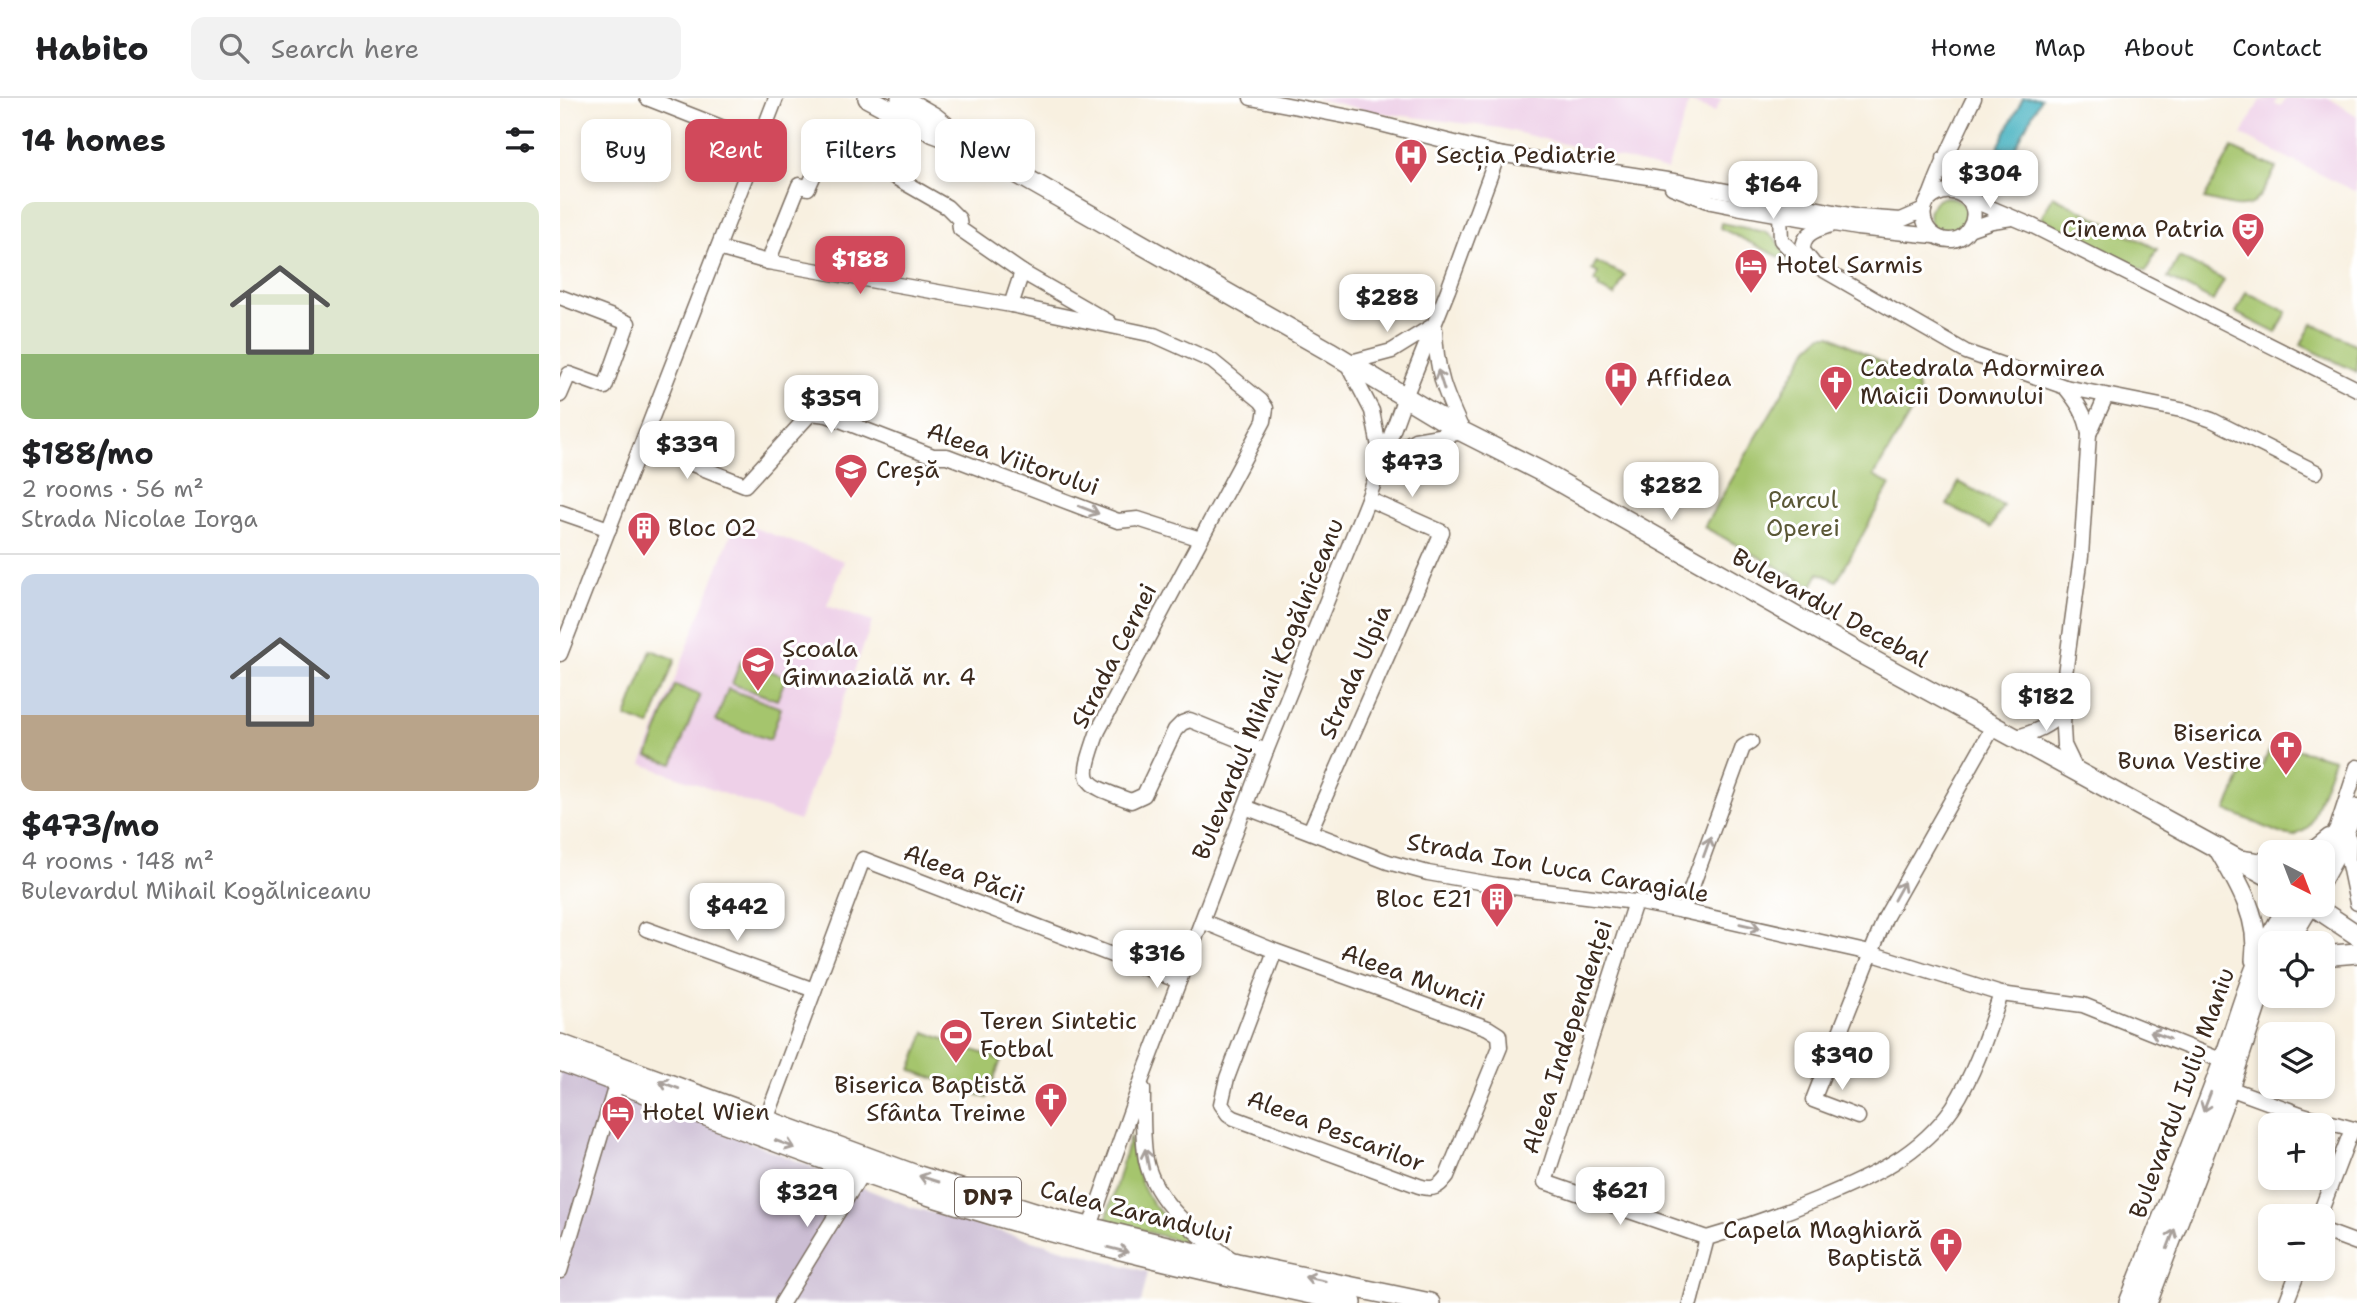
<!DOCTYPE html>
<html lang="en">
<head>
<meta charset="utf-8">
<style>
	body { margin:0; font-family:"Shantell Sans",sans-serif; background:#f2f2f2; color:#202124; height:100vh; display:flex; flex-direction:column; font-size:26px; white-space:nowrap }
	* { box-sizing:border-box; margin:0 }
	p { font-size:23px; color:#757577 }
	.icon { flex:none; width:38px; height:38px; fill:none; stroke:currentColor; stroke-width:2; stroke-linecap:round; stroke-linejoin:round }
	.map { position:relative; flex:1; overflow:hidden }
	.drawer { display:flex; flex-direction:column; background:#fff; width:560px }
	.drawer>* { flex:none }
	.guide { position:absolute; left:21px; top:21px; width:665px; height:63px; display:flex; gap:14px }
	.needle { width:46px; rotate:138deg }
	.tools { position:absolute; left:1698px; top:742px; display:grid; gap:14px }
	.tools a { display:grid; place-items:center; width:77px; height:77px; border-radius:14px; background:#fff; box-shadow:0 4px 10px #0003; font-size:35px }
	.price { position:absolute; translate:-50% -60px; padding:0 16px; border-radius:14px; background:#fff; color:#222; font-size:23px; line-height:46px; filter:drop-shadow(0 2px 4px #0008) }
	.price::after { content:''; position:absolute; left:50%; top:42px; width:21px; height:16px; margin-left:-10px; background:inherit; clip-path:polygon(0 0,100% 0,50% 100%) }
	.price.selected { background:#d1495b; color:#fff }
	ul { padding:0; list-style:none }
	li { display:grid; align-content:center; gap:14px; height:371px; padding:0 21px }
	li+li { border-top:2px solid #e0e0e0 }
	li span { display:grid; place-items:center; height:217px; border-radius:14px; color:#555 }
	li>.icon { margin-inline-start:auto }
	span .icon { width:126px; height:126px; fill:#fffc; stroke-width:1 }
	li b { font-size:30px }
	h2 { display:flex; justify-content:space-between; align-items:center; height:84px; padding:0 21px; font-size:30px }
	.pill { padding:0 24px; border-radius:14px; background:#fff; box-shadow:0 4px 10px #0003; font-size:24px; line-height:63px }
	.pill.selected { background:#d1495b; color:#fff }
	header { display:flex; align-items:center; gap:42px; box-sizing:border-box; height:98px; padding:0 35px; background:#fff; border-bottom:2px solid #e0e0e0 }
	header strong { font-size:33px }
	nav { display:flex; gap:38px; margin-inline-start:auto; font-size:24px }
	.search { width:490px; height:63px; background:#f2f2f2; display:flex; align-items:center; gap:18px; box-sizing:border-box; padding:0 24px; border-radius:14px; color:#757577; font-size:26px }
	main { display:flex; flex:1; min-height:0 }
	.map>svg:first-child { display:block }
	.built { fill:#eed0e8 }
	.industrial { fill:#ccbed4 }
	.green { fill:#a5c56d; stroke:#707846; stroke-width:2 }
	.water { fill:#42b0bf; stroke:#3e6d6e; stroke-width:2 }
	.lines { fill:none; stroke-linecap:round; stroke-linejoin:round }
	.minor-casing { stroke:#7d6f62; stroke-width:17 }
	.major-casing { stroke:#7d6f62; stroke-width:22 }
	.minor { stroke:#fff; stroke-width:14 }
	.major { stroke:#fff; stroke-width:19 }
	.oneway { stroke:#a79f9a }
	.labels { text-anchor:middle; stroke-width:6; stroke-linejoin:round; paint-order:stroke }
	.shield { fill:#fff; stroke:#766a62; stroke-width:2 }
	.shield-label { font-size:23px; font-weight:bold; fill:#3b2a1e }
	.poi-label { font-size:24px; fill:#3b2a1e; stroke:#fff; text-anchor:start }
	.street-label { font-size:24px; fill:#3b2a1e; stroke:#fff }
	.park-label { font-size:24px; fill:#5b5836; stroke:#fff }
</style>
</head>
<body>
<header>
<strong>Habito</strong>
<div class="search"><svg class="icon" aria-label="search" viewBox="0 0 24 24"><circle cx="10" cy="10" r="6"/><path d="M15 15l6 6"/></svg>Search here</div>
<nav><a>Home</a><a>Map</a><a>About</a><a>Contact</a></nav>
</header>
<main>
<section class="drawer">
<h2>14 homes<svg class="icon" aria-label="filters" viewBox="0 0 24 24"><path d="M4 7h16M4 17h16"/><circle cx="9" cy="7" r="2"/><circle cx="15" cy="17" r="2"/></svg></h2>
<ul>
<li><span style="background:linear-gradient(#dfe7d0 70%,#8fb573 0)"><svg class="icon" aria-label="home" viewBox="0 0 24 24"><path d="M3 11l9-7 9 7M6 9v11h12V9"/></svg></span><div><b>$188/mo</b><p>2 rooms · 56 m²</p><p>Strada Nicolae Iorga</p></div></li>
<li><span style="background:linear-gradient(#c9d6e8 65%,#b9a48a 0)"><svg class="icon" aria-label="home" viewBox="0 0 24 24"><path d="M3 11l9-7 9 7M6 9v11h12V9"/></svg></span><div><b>$473/mo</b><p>4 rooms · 148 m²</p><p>Bulevardul Mihail Kogălniceanu</p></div></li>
</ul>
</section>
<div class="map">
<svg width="1797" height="1205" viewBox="0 0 1797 1205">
	<rect width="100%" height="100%" fill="#fff"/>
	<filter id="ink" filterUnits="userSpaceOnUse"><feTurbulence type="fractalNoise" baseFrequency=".0143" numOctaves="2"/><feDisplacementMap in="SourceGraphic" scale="14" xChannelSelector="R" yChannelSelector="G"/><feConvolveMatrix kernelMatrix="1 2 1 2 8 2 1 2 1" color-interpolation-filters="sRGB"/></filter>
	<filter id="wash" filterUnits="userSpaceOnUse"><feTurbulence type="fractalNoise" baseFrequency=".00686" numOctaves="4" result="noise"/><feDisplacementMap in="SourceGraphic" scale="28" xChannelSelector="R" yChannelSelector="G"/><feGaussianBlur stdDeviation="1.57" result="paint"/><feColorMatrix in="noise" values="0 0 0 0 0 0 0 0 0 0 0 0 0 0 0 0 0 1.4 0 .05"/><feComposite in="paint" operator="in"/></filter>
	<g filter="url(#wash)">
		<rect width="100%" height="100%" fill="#f8f0e0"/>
		<g class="built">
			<path d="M 754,0 L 1162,0 L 1155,14 L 1129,4 L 1107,72 L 940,30 L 814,14 Z"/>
			<path d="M 1700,0 L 1718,0 L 1715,6 L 1721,8 L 1726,0 L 1769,0 L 1797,18 L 1796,94 L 1682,37 L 1700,2 L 1708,4 Z"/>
			<path d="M 176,423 L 284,463 L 267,508 L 312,524 L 239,723 L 82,666 Z"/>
		</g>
		<path class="industrial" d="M 0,967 L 351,1109 L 588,1174 L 581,1205 L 0,1205 Z"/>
		<g class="green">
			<path d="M 1672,50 L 1716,70 C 1692,115 1692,113 1644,101 Z"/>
			<path d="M 1493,98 L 1597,151 L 1586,174 L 1481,120 Z"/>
			<circle cx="1388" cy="118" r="19"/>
			<path d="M 1161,125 L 1205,134 L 1215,140 L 1230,164 L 1160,130 Z"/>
			<path d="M 1619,159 L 1664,182 L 1653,203 L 1608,180 Z"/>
			<path d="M 1036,164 L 1065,177 L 1055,198 L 1038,190 L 1039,186 L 1034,184 L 1038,175 L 1032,172 Z"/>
			<path d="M 1686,194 L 1727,214 L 1716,235 L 1676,215 Z"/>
			<path d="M 1752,225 L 1797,247 L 1797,274 L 1741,247 Z"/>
			<path d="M 1262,237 L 1271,237 L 1349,279 C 1359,286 1360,293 1357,304 L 1314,378 L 1330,387 L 1277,483 L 1259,475 L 1252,488 L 1144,429 L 1249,249 Z"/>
			<path d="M 1399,384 L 1443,408 L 1431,430 L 1387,407 Z"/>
			<path d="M 91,552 L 115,561 L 90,628 L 66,619 Z"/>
			<path d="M 181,562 L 226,579 L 217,602 L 172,586 Z"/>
			<path d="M 115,587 L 140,597 L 113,666 L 88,658 Z"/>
			<path d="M 168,591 L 221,610 L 210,642 L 156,623 Z"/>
			<path d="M 1713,645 L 1774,661 L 1751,724 L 1747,731 L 1734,738 L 1719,735 L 1666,712 L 1687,665 L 1701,670 Z"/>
			<path d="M 365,934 L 441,962 L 427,1000 L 351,972 Z"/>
			<path d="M 570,1038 C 577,1096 593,1111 636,1148 L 546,1122 Z"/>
		</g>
		<path class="water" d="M 1463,0 L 1481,0 L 1452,56 L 1438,49 Z"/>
	</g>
	<g filter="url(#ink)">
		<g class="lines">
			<defs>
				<g id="minor">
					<path d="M 87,0 L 199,44"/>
					<path d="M 691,0 L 805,22 L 938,56 L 1120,84 L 1300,119 L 1341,122 L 1364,112"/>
					<path d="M 1384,60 L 1400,95"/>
					<path d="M 1112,89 L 1151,104 L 1176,109 L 1297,130 L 1374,138"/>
					<path d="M 1405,99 L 1473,128 L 1797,291"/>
					<path d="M 1369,102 C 1392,81 1426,104 1409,131 C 1395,154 1359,138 1364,112 C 1365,106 1370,99 1372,93 C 1384,61 1399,31 1414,0"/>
					<path d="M 1220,116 L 1221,142 L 1234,155 L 1406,254 L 1505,289 L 1626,313 L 1652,322 L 1756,374"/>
					<path d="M 1409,131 L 1432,123 L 1452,120"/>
					<path d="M 158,150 L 208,164 L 451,207 L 594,237 L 652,263 L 701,303 L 706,310 L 704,323 L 538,633 C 520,686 519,684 571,703 L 584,697 L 615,632 L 622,625 L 630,622 L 706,653"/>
					<path d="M 208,164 L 239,87 L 248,90 L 261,61 L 276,49 L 284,50 L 387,109 L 399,121 L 400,131 L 462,174 L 549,224"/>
					<path d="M 1252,164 L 1243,153 C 1242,135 1256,132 1271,127"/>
					<path d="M 0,199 L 68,225 L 45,289 L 9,276 L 0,297"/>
					<path d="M 451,207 L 462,174"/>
					<path d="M 1505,289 C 1517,304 1526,316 1529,336"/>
					<path d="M 82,346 L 185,387 L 251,315 L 267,317 L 373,358 L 387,358 L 558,423 L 578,421 L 640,441"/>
					<path d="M 821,359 L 812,313 L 787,265 L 832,253 L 874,227"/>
					<path d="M 822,361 L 855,342 L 903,334 C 885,295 876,275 875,231"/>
					<path d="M 0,414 L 49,431"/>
					<path d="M 0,556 L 216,0"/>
					<path d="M 1453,640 C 1474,635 1489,628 1505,613"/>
					<path d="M 1517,674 L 1504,647 L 1503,630 L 1505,576 L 1521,458 L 1529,336 L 1546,298"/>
					<path d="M 685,709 L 828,764 L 868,775 L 936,787 L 1075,804 L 1123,813 L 1310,855 L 1441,896 L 1523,907 L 1663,963"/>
					<path d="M 750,733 L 882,434 L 808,401"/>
					<path d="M 1789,741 L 1788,762 L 1797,805"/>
					<path d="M 1749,754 L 1769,738"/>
					<path d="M 1762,758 L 1777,730 L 1797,669"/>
					<path d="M 1683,760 L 1710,764"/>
					<path d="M 1762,786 L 1778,757 L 1797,708"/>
					<path d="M 1075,804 L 985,1084 L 1147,1140"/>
					<path d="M 1123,813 L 1183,649 L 1191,644"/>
					<path d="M 642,823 L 715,853 L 928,930 L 939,937 L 940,949 L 887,1078 C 879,1089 873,1093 859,1088 L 674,1020 L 668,1016 L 661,1006 L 667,980 L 715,853"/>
					<path d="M 86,831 L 254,892"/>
					<path d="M 1669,990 L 1743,1017 L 1797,1032"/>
					<path d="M 583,991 C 583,1014 582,1039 586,1062 C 595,1105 636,1136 670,1160"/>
					<path d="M 1298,1019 L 1253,1002 L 1325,820 L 1433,629"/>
					<path d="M 206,1022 L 303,761 L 619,883"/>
					<path d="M 1759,1118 L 1792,1031"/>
					<path d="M 1762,1132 L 1797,1145"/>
					<path d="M 527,1137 L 582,981 L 706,653 L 808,401 L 845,299 L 888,192 L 938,56"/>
					<path d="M 0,1173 L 59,977"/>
					<path d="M 222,1205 L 302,1075"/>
					<path d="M 1130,1205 L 1147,1140 C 1185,1129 1222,1116 1258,1101 C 1311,1079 1360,1057 1393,1009 C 1415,975 1428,934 1441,896"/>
					<path d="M 1726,1205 L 1739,1171"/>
				</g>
				<g id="major">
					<path d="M 308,0 L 374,35 L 409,48 L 769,253 L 903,334 L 982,374 L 1298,554 L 1710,779"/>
					<path d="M 341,0 L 374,19 L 395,36"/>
					<path d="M 1658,750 C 1678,784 1701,820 1695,862"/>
					<path d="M 1752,807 L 1797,837"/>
					<path d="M 1727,845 L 1750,807"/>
					<path d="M 1762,858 L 1797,855"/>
					<path d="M 0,946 L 356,1077 L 500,1122 L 677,1165 L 870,1205"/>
					<path d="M 0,963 C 116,1006 232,1052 349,1091 C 494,1139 643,1173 792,1205"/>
					<path d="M 1569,1205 C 1600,1125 1633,1045 1663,964 C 1683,908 1694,857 1730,807"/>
					<path d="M 1587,1205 L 1669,990 L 1701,893 L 1710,877"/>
				</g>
			</defs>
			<use href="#minor" class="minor-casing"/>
			<use href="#major" class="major-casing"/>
			<use href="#minor" class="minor"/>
			<use href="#major" class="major"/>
		</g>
		<defs><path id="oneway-shaft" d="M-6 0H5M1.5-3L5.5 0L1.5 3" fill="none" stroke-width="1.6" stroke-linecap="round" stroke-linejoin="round" transform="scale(1.75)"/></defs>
		<g class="oneway">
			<use href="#oneway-shaft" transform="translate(881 282) rotate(-108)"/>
			<use href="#oneway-shaft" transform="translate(529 412) rotate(21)"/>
			<use href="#oneway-shaft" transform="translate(1147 749) rotate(-70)"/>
			<use href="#oneway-shaft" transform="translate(1339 793) rotate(-61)"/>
			<use href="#oneway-shaft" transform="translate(1190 828) rotate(13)"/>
			<use href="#oneway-shaft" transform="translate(1600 937) rotate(-159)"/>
			<use href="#oneway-shaft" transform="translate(109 987) rotate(-160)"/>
			<use href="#oneway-shaft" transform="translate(1647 1004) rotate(111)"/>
			<use href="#oneway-shaft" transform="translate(225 1046) rotate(20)"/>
			<use href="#oneway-shaft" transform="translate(587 1061) rotate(-101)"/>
			<use href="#oneway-shaft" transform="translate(369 1081) rotate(-163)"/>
			<use href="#oneway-shaft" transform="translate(1611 1141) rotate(-69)"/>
			<use href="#oneway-shaft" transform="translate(558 1152) rotate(14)"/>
			<use href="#oneway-shaft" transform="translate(755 1181) rotate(-168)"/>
		</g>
	</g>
	<defs>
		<symbol id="hospital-pin" viewBox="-11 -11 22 30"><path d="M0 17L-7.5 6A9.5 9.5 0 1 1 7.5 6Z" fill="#d1495b" stroke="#fff"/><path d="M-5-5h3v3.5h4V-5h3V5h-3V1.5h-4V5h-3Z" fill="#fff"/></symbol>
		<symbol id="theatre-pin" viewBox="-11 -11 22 30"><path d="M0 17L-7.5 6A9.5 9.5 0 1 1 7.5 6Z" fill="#d1495b" stroke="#fff"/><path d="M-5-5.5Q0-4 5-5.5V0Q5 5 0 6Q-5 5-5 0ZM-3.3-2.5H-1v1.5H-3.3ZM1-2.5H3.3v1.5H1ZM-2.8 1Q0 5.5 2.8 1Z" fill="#fff"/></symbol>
		<symbol id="hotel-pin" viewBox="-11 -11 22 30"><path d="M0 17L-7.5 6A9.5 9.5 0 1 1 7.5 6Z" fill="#d1495b" stroke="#fff"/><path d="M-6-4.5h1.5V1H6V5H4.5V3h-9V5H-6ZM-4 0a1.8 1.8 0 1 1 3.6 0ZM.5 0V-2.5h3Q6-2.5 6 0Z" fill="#fff"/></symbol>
		<symbol id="church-pin" viewBox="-11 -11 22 30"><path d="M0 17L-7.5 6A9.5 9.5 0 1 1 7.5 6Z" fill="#d1495b" stroke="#fff"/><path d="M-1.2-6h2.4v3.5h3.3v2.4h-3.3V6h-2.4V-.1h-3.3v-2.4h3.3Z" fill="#fff"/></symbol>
		<symbol id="school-pin" viewBox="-11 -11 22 30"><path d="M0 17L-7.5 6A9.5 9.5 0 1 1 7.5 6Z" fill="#d1495b" stroke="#fff"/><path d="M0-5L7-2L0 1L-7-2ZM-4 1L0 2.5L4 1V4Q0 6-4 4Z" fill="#fff"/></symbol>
		<symbol id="building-pin" viewBox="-11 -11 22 30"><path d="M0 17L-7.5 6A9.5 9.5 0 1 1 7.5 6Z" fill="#d1495b" stroke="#fff"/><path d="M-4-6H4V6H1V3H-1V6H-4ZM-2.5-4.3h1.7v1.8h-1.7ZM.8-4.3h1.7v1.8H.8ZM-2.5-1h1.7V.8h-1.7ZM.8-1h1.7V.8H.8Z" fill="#fff"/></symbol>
		<symbol id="stadium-pin" viewBox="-11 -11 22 30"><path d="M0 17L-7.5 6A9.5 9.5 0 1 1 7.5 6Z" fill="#d1495b" stroke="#fff"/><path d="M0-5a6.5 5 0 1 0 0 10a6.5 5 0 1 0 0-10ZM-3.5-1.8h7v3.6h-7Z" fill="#fff"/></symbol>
	</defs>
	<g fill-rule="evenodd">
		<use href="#hospital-pin" x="832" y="38" width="38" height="52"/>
		<use href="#theatre-pin" x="1669" y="112" width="38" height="52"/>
		<use href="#hotel-pin" x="1172" y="148" width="38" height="52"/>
		<use href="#hospital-pin" x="1042" y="261" width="38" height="52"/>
		<use href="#church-pin" x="1257" y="265" width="38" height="52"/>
		<use href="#school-pin" x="272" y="353" width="38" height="52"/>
		<use href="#building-pin" x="65" y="411" width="38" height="52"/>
		<use href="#school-pin" x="179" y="546" width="38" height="52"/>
		<use href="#church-pin" x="1707" y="630" width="38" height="52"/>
		<use href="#building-pin" x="918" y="782" width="38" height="52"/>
		<use href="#stadium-pin" x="377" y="918" width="38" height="52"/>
		<use href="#church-pin" x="472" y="982" width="38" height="52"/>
		<use href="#hotel-pin" x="39" y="995" width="38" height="52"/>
		<use href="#church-pin" x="1367" y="1127" width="38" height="52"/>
	</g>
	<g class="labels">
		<rect class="shield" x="395" y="1079.5" width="66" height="39" rx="5"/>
		<g class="shield-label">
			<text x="428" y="1107">DN7</text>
		</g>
		<g class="poi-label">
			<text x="876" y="65">Secția Pediatrie</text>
			<text x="1664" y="139" text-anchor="end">Cinema Patria</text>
			<text x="1216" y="175">Hotel Sarmis</text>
			<text x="1300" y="278">Catedrala Adormirea<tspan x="1300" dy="28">Maicii Domnului</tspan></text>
			<text x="1086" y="288">Affidea</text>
			<text x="316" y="380">Creșă</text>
			<text x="108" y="438">Bloc O2</text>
			<text x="222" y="559">Școala<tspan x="222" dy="28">Gimnazială nr. 4</tspan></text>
			<text x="1702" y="643" text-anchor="end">Biserica<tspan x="1702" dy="28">Buna Vestire</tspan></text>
			<text x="912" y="809" text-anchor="end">Bloc E21</text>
			<text x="420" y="931">Teren Sintetic<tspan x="420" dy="28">Fotbal</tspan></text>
			<text x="466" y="995" text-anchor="end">Biserica Baptistă<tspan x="466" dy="28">Sfânta Treime</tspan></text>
			<text x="82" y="1022">Hotel Wien</text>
			<text x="1362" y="1140" text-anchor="end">Capela Maghiară<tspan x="1362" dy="28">Baptistă</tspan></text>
		</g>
		<g class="street-label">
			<text transform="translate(453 361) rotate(19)" y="8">Aleea Viitorului</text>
			<text transform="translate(1270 510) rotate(29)" y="8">Bulevardul Decebal</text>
			<text transform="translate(554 558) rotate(-63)" y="8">Strada Cernei</text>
			<text transform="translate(795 574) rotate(-66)" y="8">Strada Ulpia</text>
			<text transform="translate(708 591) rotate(-68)" y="8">Bulevardul Mihail Kogălniceanu</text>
			<text transform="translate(998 770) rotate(10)" y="8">Strada Ion Luca Caragiale</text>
			<text transform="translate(404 776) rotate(21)" y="8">Aleea Păcii</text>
			<text transform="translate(853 879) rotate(20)" y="8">Aleea Muncii</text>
			<text transform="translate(1007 939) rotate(-72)" y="8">Aleea Independenței</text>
			<text transform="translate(1622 995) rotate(-70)" y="8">Bulevardul Iuliu Maniu</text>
			<text transform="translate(776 1033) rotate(21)" y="8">Aleea Pescarilor</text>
			<text transform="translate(576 1114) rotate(14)" y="8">Calea Zarandului</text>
		</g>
		<g class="park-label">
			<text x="1243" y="410">Parcul<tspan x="1243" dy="28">Operei</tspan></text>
		</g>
	</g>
</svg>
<div class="tools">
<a><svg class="needle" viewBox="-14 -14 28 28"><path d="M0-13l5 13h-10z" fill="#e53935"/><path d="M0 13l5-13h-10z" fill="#757577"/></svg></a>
<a><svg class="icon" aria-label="locate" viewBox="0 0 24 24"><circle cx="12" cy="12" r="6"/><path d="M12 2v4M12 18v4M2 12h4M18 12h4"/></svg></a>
<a><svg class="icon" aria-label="layers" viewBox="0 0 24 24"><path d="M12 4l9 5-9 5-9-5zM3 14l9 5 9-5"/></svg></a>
<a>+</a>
<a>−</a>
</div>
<b class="price" style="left:1430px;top:112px">$304</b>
<b class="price" style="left:1213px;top:123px">$164</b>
<b class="price selected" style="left:300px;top:198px">$188</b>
<b class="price" style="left:827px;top:236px">$288</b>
<b class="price" style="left:271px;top:337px">$359</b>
<b class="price" style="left:127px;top:383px">$339</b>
<b class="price" style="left:852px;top:401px">$473</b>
<b class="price" style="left:1111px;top:424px">$282</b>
<b class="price" style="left:1486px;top:635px">$182</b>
<b class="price" style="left:177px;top:845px">$442</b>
<b class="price" style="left:597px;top:892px">$316</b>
<b class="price" style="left:1282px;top:994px">$390</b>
<b class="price" style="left:1060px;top:1129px">$621</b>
<b class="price" style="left:247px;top:1131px">$329</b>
<div class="guide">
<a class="pill">Buy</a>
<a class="pill selected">Rent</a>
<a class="pill">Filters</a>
<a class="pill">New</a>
</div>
</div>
</main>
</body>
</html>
